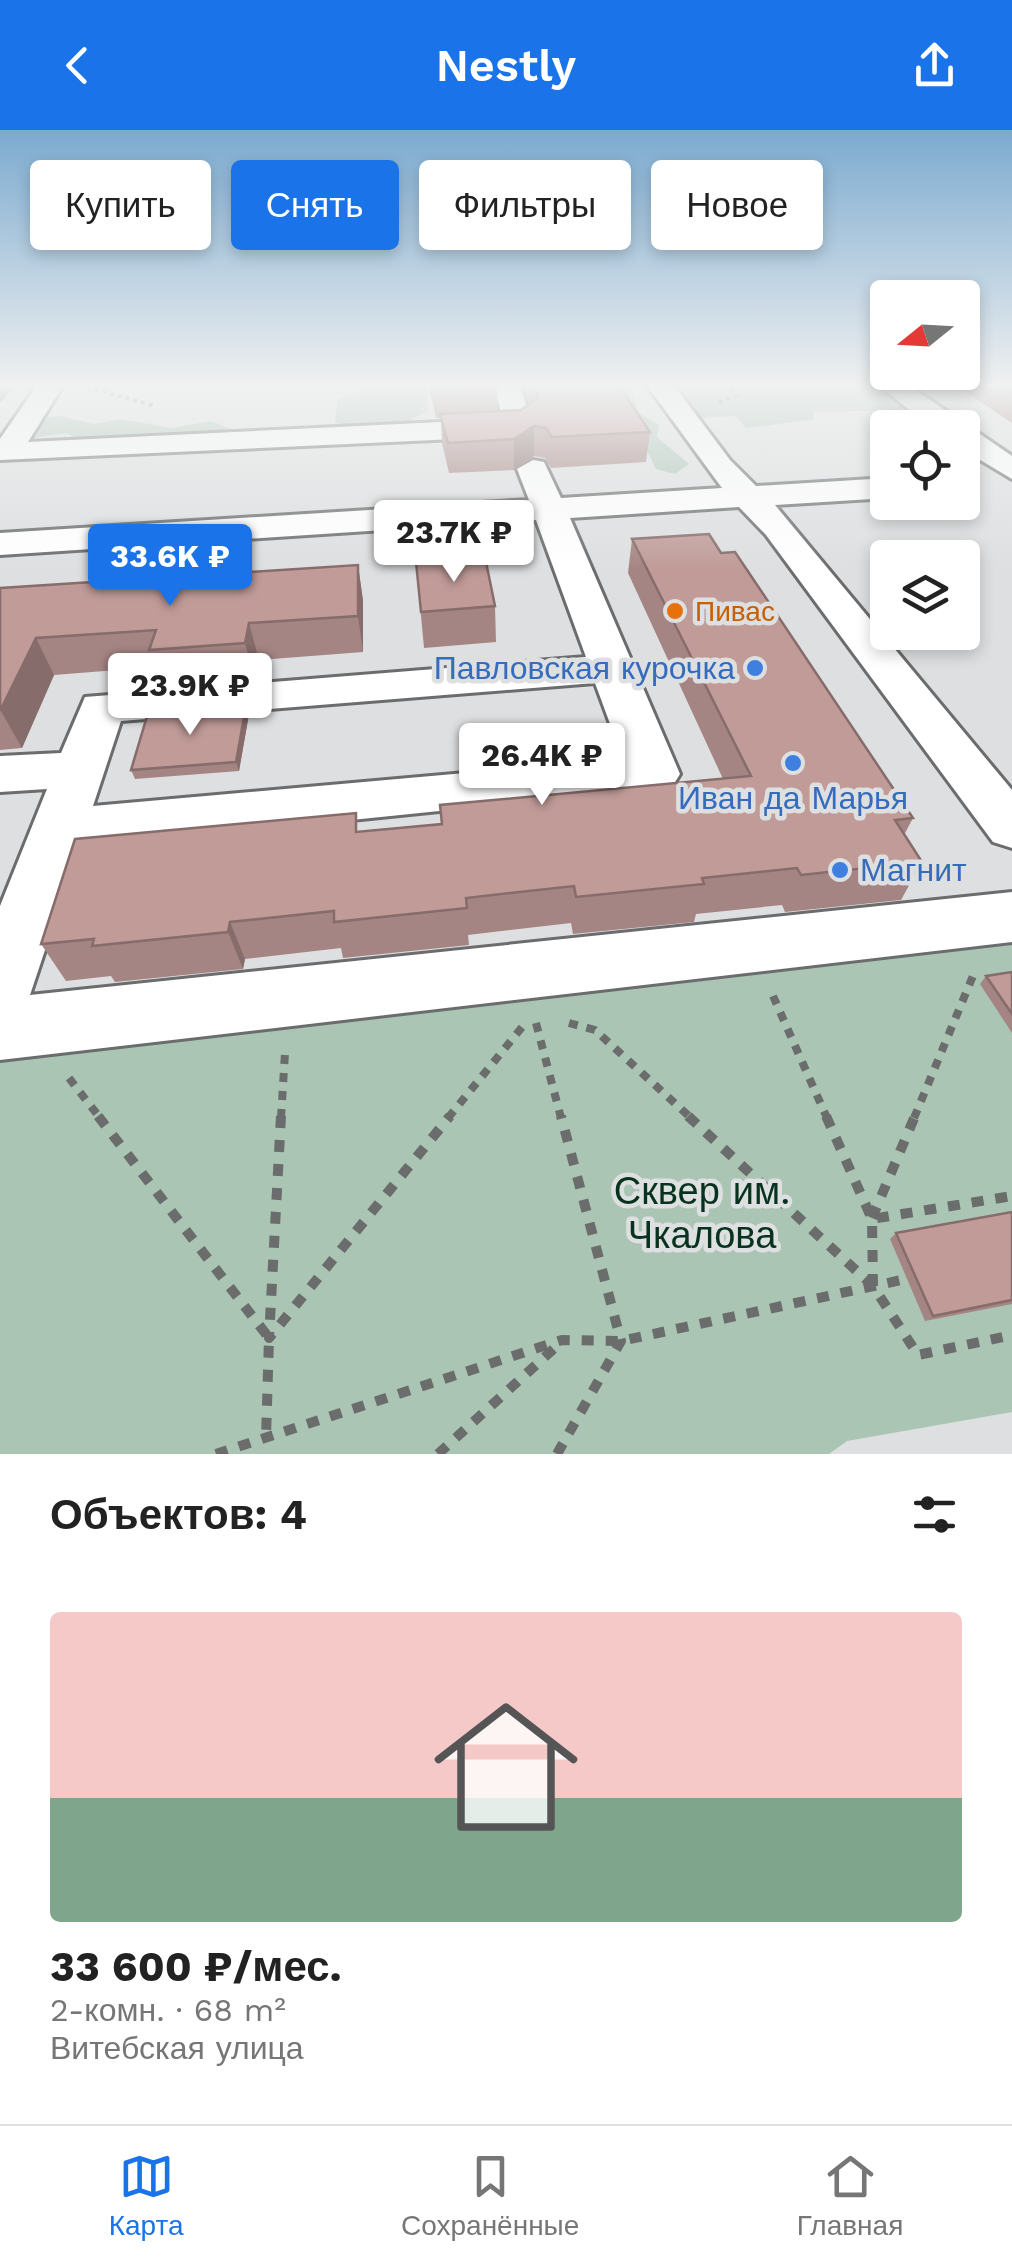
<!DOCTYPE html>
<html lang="ru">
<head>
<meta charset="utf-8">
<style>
	body { margin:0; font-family:"Work Sans",sans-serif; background:#f6f6f6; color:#222; height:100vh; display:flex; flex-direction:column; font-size:38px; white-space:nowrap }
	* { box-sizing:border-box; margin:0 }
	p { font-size:32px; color:#767676 }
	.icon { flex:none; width:55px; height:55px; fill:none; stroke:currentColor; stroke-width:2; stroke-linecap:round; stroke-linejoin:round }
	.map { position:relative; height:1324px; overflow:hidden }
	.side { display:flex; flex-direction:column; background:#fff; flex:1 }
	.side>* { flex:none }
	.guide { position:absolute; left:30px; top:30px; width:952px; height:90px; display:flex; gap:20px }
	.needle { width:65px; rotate:252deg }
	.buttons { position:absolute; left:870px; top:150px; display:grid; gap:20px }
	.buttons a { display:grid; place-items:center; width:110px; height:110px; border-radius:10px; background:#fff; box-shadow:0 5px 15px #0003; font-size:50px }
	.price { position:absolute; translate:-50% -85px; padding:0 22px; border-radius:10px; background:#fff; color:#222; font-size:32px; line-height:65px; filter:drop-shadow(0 2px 5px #0008) }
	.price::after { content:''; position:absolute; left:50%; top:60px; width:30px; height:22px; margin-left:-15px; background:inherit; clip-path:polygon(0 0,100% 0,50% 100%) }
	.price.selected { background:#1a73e8; color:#fff }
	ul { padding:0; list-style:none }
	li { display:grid; align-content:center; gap:20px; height:530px; padding:0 50px }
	li span { display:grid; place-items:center; height:310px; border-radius:10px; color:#555 }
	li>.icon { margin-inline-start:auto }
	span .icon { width:180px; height:180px; fill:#fffc; stroke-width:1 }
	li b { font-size:42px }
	h2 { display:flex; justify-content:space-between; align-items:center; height:120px; padding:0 50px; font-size:42px }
	.pill { padding:0 35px; border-radius:10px; background:#fff; box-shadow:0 5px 15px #0003; font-size:35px; line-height:90px }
	.pill.selected { background:#1a73e8; color:#fff }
	header { display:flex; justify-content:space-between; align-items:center; height:130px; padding:0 50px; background:#1a73e8; color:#fff; font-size:45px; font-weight:600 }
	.menu { display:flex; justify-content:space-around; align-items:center; height:140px; border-top:2px solid #e0e0e0; background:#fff; font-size:28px; color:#767676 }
	.menu a { display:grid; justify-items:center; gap:5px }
	.menu .selected { color:#1a73e8 }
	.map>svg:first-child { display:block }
	.green { fill:#aac5b4 }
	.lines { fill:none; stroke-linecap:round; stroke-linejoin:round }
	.minor-casing { stroke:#6b6c6d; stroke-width:6 }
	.path-far2 { stroke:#6b6c6c; stroke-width:4; stroke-dasharray:4 4; stroke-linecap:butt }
	.path-far1 { stroke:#6b6c6c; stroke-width:8; stroke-dasharray:9 9; stroke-linecap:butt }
	.path { stroke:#6b6c6c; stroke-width:10; stroke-dasharray:12 12; stroke-linecap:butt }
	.minor { fill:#fff; fill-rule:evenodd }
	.wall { fill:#a58583 }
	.shaded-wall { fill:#866c6a }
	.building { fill:#c09b98; stroke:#866c6a; stroke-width:2.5 }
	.food-dot { fill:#e8710a; stroke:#dedfe0; stroke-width:4 }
	.shop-dot { fill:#3f7fe0; stroke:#dedfe0; stroke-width:4 }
	.labels { text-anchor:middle; stroke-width:9; stroke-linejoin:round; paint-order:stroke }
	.far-food-label { font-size:28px; fill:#c56008; stroke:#dedfe0; text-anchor:start }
	.shop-label { font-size:32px; fill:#366cbe; stroke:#dedfe0; text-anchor:end }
	.near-park-label { font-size:38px; fill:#07321d; stroke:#dedfe0 }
</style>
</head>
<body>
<header><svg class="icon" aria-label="back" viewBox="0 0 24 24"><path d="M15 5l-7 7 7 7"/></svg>Nestly<svg class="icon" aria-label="share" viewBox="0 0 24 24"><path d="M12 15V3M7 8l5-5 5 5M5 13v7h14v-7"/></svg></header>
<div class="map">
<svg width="1012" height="1324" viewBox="0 0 1012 1324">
	<rect width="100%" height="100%" fill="#dedfe0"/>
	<g class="green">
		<path d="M 379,254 L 426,254 L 428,280 C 397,299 369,311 335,292 L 338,269 Z"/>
		<path d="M 607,254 L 631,256 L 638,282 L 659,295 L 657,307 L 689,334 L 675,344 L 656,339 L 644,315 L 650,307 L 636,299 Z"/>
		<path d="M 674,254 L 881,254 L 911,274 L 902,280 L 813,282 L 814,289 L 746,298 L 735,286 L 701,288 Z"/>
		<path d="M 60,286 L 94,294 L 119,289 L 173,298 L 211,291 L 231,299 L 207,310 L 167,304 L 139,313 L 86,315 L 67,303 L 25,309 L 23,291 Z"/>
		<path d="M 1012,805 L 1012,1282 L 847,1311 L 829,1324 L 0,1324 L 0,920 Z"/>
	</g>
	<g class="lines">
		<defs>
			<g id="minor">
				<path d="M 38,254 L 64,254 L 28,312 L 503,289 L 493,254 L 519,254 L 534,297 L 520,306 L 0,330 L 0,309 Z"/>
				<path d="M 646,254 L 673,254 L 730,330 L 756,356 L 888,348 L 888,368 L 775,375 L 1012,660 L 1012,718 L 993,712 L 766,405 L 739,377 L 570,388 L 680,644 L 672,657 L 79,718 L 30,865 L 1012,762 L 1012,812 L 0,930 L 0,776 L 47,659 L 0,662 L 0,626 L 61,623 L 85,567 L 586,527 L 536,390 L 0,425 L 0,403 L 529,370 L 517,339 L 533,330 L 544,332 L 561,368 L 722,358 ZM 595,553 L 623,629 L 93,676 L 121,591 Z"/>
				<path d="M 877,254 L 907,254 L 1012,326 L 1012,349 L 962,319 L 962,298 L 932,298 Z"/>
			</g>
		</defs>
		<use href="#minor" class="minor-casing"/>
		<g class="path-far2">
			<path d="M 87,257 L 156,276"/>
			<path d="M 719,272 L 737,265 L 726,254"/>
		</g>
		<g class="path-far1">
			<path d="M 773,866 L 827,988"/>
			<path d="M 536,893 L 561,988"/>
			<path d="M 569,893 L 595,900 L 691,988"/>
			<path d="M 69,948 L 100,988"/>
			<path d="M 281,988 L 285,923"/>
			<path d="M 448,988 L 523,896"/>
			<path d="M 914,988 L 975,841"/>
		</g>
		<g class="path">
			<path d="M 98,986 L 269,1208 L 266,1308"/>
			<path d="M 281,986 L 269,1208 L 450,986"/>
			<path d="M 688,986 L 873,1156 L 918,1225 L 1012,1205"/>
			<path d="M 826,986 L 872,1089"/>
			<path d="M 872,1088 L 915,986"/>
			<path d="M 873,1156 L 872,1089 L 1012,1066"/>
			<path d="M 216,1324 L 562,1210 L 621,1211 L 906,1149"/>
			<path d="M 438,1324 L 559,1214"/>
			<path d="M 557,1324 L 621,1211 L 561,986"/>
		</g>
		<use href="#minor" class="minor"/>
	</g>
	<g class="wall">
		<path d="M 428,254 L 497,254 L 498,281 L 521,280 L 529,274 L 521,254 L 618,254 L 650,302 L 646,332 L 551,338 L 545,328 L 534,326 L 514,340 L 449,343 L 442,313 L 441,288 L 436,288 Z"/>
		<path d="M 954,254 L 1012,254 L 1012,293 Z"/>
		<path d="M 632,409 L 721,423 L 913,688 L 904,705 L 922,732 L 901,770 L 785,782 L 782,775 L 696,784 L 694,792 L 573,804 L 571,793 L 468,805 L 469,815 L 343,828 L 341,818 L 245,829 L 243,839 L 115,852 L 111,846 L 66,851 L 41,814 L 360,702 L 442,694 L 723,649 L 628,443 Z"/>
		<path d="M 416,432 L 495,476 L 496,512 L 424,518 Z"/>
		<path d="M 358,435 L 363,471 L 363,522 L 259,530 L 255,550 L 163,557 L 155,537 L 54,545 L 22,618 L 0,620 L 0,458 Z"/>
		<path d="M 249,584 L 239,641 L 135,649 L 131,640 Z"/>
		<path d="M 1012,842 L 1012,903 L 980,854 L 986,846 Z"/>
		<path d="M 1012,1082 L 1012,1174 L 925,1191 L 890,1109 L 896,1103 Z"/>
	</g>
	<g class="shaded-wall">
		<path d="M 0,254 L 16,254 L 0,273 Z"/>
		<path d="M 534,296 L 534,326 L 514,340 L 514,309 Z"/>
		<path d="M 358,435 L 363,471 L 363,522 L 358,486 Z"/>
		<path d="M 249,493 L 259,530 L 255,550 L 245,513 Z"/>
		<path d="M 36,508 L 54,545 L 22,618 L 1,581 Z"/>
		<path d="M 246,576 L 249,584 L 239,641 L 236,632 Z"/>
		<path d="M 230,792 L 245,829 L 243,839 L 228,802 Z"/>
	</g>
	<g class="building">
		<path d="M 433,254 L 497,254 L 498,257 L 434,260 Z"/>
		<path d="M 533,254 L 618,254 L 650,302 L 552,307 L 546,298 L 534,296 L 514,309 L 448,313 L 440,284 L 521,280 L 538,267 Z"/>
		<path d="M 999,254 L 1012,254 L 1012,262 Z"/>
		<path d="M 709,404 L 721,423 L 735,422 L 913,688 L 895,690 L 922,732 L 801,745 L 797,738 L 702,748 L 704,754 L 576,767 L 574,756 L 466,768 L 467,778 L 334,792 L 334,781 L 230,792 L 228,802 L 92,816 L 94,809 L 41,814 L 75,709 L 356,683 L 356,702 L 442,694 L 440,675 L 751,646 L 632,409 Z"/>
		<path d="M 485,427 L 495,476 L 421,482 L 416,432 Z"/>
		<path d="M 358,435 L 358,486 L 249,493 L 245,513 L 149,520 L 156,500 L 36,508 L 0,581 L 0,458 Z"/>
		<path d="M 246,576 L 236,632 L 131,640 L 148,583 Z"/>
		<path d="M 1012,842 L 1012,884 L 986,846 Z"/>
		<path d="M 1012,1082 L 1012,1170 L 933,1186 L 896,1103 Z"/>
	</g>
	<linearGradient id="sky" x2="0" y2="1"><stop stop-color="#7baacf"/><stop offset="0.58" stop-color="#f0f1f1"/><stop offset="1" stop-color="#f0f1f1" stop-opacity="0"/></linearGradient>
	<rect width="1012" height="440" fill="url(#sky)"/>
	<circle class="food-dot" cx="675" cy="481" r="10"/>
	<g class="shop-dot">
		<circle cx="755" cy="538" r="10"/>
		<circle cx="793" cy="633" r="10"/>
		<circle cx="840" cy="740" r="10"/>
	</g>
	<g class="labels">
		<g class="far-food-label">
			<text x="695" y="491">Пивас</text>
		</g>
		<g class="shop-label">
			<text x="735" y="549">Павловская курочка</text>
			<text x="793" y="679" text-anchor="middle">Иван да Марья</text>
			<text x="860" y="751" text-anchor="start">Магнит</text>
		</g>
		<g class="near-park-label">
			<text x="702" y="1074">Сквер им.<tspan x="702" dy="44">Чкалова</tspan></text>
		</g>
	</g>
</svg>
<div class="buttons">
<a><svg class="needle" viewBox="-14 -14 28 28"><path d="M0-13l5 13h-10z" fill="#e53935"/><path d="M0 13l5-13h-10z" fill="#767676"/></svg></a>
<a><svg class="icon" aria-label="locate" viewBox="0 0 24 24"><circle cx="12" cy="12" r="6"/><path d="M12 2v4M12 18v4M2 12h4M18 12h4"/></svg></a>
<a><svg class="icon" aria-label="layers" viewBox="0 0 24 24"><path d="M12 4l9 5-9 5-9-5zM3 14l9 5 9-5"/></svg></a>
</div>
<b class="price" style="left:454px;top:455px">23.7K ₽</b>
<b class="price selected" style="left:170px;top:479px">33.6K ₽</b>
<b class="price" style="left:190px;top:608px">23.9K ₽</b>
<b class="price" style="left:542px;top:678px">26.4K ₽</b>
<div class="guide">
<a class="pill">Купить</a>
<a class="pill selected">Снять</a>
<a class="pill">Фильтры</a>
<a class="pill">Новое</a>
</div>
</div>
<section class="side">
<h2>Объектов: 4<svg class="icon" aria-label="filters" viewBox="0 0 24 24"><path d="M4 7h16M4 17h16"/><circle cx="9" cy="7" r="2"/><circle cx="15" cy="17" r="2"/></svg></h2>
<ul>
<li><span style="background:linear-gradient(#f6c9c9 60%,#7fa58c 0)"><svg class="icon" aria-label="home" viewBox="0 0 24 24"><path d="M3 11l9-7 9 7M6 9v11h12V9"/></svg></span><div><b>33 600 ₽/мес.</b><p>2-комн. · 68 m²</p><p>Витебская улица</p></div></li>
</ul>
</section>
<nav class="menu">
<a class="selected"><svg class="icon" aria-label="map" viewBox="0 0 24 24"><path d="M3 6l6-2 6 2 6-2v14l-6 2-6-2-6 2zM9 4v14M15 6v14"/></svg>Карта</a>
<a><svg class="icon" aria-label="saved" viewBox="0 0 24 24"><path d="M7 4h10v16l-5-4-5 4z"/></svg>Сохранённые</a>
<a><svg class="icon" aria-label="home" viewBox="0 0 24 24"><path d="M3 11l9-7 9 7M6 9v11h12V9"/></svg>Главная</a>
</nav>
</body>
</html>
